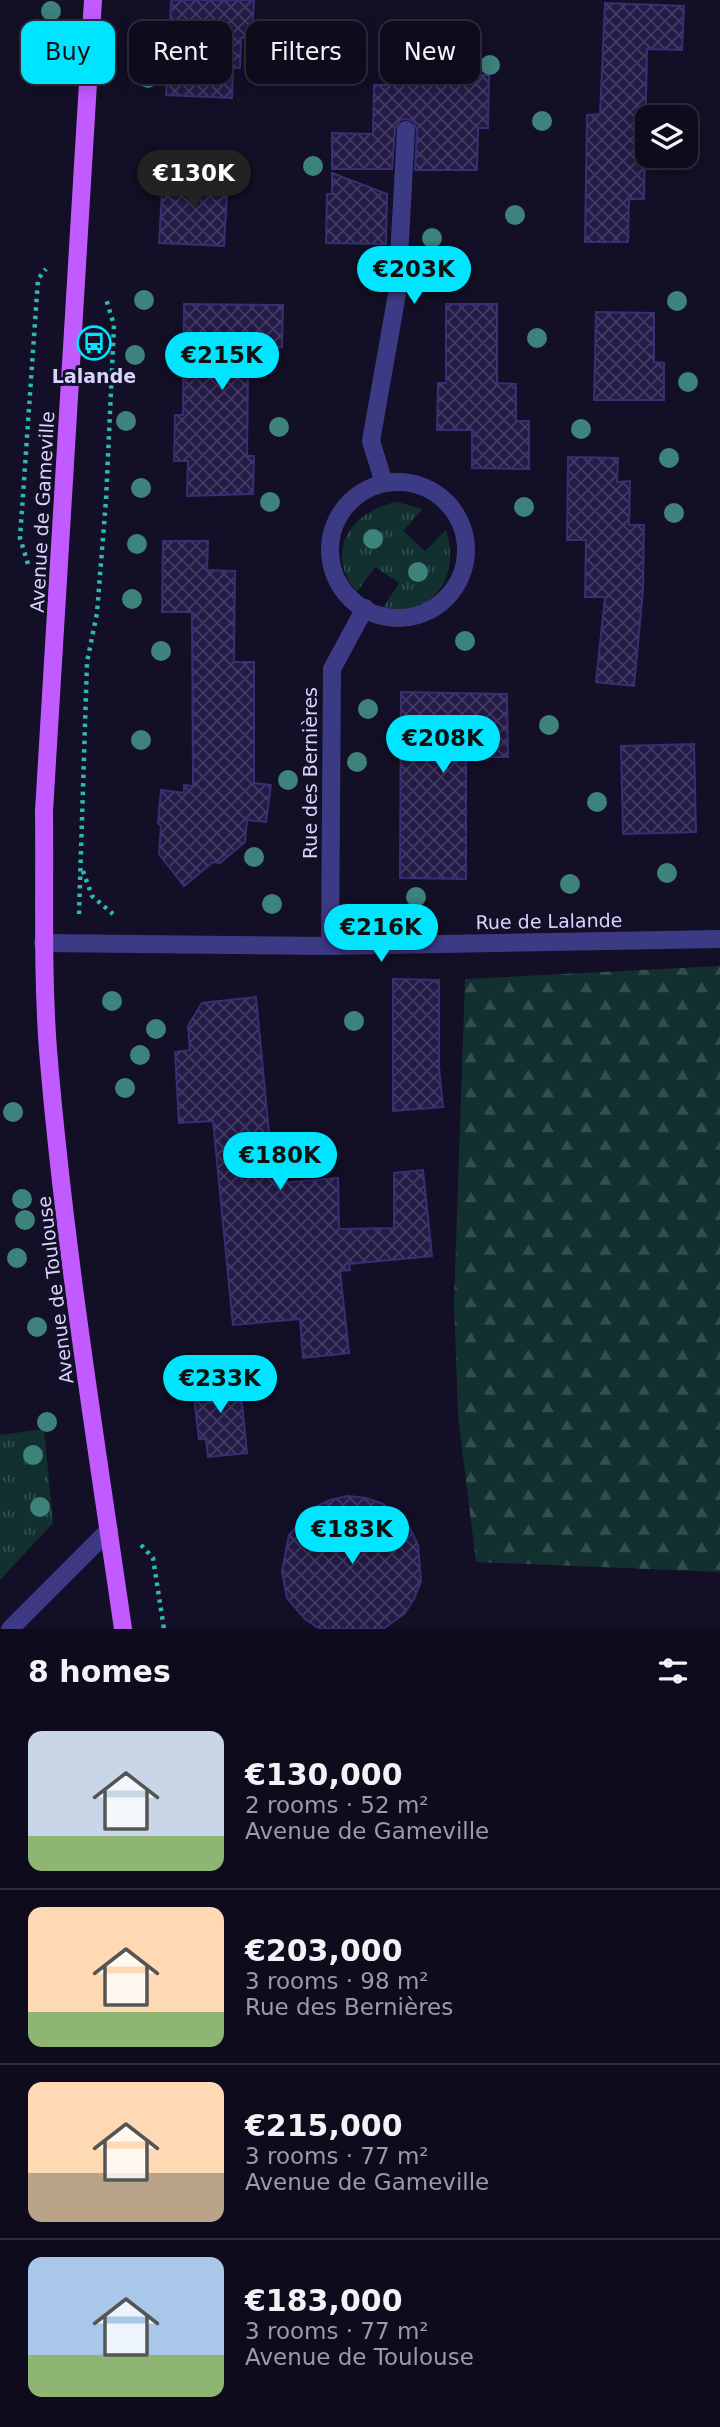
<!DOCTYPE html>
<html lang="en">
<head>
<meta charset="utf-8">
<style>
	body { margin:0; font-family:"DejaVu Sans",sans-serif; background:#1c1929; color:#f1f3f6; height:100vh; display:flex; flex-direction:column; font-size:26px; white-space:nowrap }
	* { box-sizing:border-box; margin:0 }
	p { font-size:23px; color:#9b9ba3 }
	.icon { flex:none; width:38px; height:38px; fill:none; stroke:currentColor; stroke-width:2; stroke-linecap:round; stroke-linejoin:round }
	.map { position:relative; height:1629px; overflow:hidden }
	.details { display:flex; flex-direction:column; background:#0e0b1c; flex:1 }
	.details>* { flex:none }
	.banner { position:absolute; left:21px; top:21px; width:679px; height:63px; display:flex; gap:14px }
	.buttons { position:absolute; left:635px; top:105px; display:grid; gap:14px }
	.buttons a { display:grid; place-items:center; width:63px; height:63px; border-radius:14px; background:#0e0b1c; box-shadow:0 4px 18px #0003,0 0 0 2px #2e2b3b; font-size:35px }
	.price { position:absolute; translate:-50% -60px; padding:0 16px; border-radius:24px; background:#00e5ff; color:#111; font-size:23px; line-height:46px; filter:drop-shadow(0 2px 4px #0008) }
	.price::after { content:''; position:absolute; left:50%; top:42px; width:21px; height:16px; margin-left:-10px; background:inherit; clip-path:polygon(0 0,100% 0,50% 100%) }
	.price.current { background:#222; color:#fff }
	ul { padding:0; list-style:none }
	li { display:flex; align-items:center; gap:21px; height:175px; padding:0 28px }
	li+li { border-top:2px solid #2e2b3b }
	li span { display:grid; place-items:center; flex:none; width:196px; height:140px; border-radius:14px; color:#555 }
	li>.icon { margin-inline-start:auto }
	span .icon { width:84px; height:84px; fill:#fffc; stroke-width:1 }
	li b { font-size:30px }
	h2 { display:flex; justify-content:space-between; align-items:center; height:84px; padding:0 28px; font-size:30px }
	.pill { padding:0 24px; border-radius:14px; background:#0e0b1c; box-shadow:0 4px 18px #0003,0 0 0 2px #2e2b3b; font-size:24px; line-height:63px }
	.pill.current { background:#00e5ff; color:#111 }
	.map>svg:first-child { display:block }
	.grass { fill:url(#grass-tufts) }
	.forest { fill:url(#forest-firs) }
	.building { fill:url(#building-cross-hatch); stroke:#3b2d73; stroke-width:2 }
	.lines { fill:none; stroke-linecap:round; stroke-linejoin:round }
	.path { stroke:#2fb8b0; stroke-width:4.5; stroke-dasharray:3.5 5; stroke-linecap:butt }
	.minor { stroke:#3d3a85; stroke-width:18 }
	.tertiary { stroke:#3d3a85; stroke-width:18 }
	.primary { stroke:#c25bff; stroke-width:18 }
	.tree { fill:#3d827b }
	.labels { text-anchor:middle; stroke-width:6; stroke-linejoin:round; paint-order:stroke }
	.poi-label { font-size:19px; font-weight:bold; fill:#d9d4ff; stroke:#130f26 }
	.street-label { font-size:19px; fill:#d9d4ff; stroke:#130f26 }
</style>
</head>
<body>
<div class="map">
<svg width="720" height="1629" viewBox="0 0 720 1629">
	<defs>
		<pattern id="grass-tufts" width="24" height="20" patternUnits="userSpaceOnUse" patternTransform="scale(1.75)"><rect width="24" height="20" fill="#12302f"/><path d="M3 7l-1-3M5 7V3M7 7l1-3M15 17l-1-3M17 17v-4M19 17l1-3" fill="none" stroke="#344d4e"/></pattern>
		<pattern id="forest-firs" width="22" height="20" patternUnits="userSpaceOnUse" patternTransform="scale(1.75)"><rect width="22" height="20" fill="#12302f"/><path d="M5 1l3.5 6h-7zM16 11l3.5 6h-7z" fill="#344d4e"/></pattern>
		<pattern id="building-cross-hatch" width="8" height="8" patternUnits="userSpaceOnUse" patternTransform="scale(1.75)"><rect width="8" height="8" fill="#241b47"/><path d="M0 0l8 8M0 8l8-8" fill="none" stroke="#433b63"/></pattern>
	</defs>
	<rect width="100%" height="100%" fill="#130f26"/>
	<g class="grass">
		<path d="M 397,502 L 423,509 L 403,531 L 425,551 L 446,530 C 461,576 434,618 383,608 L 399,583 L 375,567 L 357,592 C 323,553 351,510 397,502 Z"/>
		<path d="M 44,1429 L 53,1523 L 0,1580 L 0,1435 Z"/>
	</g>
	<path class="forest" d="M 720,966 L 720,1572 L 476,1562 L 458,1415 L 454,1302 L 465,979 Z"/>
	<g class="building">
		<path d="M 171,0 L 254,0 L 252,38 L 241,38 L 240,68 L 233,68 L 232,98 L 166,95 Z"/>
		<path d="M 605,3 L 684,6 L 682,50 L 647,49 L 644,199 L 629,199 L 628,242 L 585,242 L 587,115 L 600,114 Z"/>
		<path d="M 388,75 L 489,75 L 488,128 L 478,128 L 477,170 L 415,170 L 417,130 L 413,121 L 406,119 L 400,120 L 395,129 L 392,169 L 332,169 L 332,133 L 373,134 L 374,85 L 388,85 Z"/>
		<path d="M 332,173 L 387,194 L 386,244 L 326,243 L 327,194 L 332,194 Z"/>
		<path d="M 163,175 L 228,178 L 224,246 L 159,243 Z"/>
		<path d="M 184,304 L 283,305 L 282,347 L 273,348 L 273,369 L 248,369 L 247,456 L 254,456 L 253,494 L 187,496 L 188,461 L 174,461 L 175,415 L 183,415 Z"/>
		<path d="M 446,304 L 497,304 L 497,383 L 516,384 L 516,421 L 529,421 L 529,469 L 472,468 L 472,430 L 437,430 L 438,383 L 446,383 Z"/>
		<path d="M 596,312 L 654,313 L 654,362 L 664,363 L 664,400 L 594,400 Z"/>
		<path d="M 568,457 L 618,458 L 617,482 L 630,481 L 629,525 L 644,525 L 643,590 L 634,686 L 596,682 L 605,597 L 585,597 L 586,540 L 567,540 Z"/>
		<path d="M 163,541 L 208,541 L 207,570 L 235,571 L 234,662 L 254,662 L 254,783 L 271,785 L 266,822 L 247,820 L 245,842 L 220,863 L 213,862 L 184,886 L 159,854 L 161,826 L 158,823 L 161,790 L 184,793 L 184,785 L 193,786 L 192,612 L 162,612 Z"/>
		<path d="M 401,692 L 507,694 L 508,757 L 466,757 L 466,879 L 400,878 Z"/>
		<path d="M 694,744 L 696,832 L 623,834 L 621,746 Z"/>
		<path d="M 393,979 L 439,980 L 439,1067 L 443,1107 L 393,1111 Z"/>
		<path d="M 256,997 L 270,1143 L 275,1143 L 279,1183 L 338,1178 L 339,1229 L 394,1228 L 394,1173 L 423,1170 L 432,1256 L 349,1264 L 350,1270 L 340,1271 L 349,1353 L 303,1358 L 300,1319 L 233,1325 L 213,1121 L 179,1123 L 175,1052 L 190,1050 L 188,1026 L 202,1003 Z"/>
		<path d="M 239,1374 L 247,1453 L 208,1457 L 206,1439 L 199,1439 L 192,1380 Z"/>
		<path d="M 348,1496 L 366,1498 L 383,1504 L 410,1528 L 418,1545 L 421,1581 L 414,1599 L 404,1614 L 383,1629 L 320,1629 L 305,1619 L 287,1598 L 282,1571 L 289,1535 L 313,1508 L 330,1500 Z"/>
	</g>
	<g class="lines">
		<g class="path">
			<path d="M 28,564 L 20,538 L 38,279 L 46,269"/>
			<path d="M 83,871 L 92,896 L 113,914"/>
			<path d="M 79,914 L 87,662 L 97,613 L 106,500 L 114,325 L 106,299"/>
			<path d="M 141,1545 L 153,1558 L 164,1629"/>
		</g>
		<g class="minor">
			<circle cx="398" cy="550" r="68"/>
			<path d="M 384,483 L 371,441 L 397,294 L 406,130"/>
			<path d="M 330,946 L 332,669 L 365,608"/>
			<path d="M 10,1629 L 109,1530"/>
		</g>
		<path class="tertiary" d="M 43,943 L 330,946 L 720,939"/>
		<path class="primary" d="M 93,0 L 44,811 C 45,891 42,970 48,1050 C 64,1244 95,1436 123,1629"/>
	</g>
	<g class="tree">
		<circle cx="51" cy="11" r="10"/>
		<circle cx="490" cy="65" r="10"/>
		<circle cx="148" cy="78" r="10"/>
		<circle cx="542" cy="121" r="10"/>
		<circle cx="154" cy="162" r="10"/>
		<circle cx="313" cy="166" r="10"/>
		<circle cx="515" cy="215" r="10"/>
		<circle cx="432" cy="238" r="10"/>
		<circle cx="144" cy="300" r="10"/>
		<circle cx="677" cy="301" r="10"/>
		<circle cx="537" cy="338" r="10"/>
		<circle cx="135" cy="355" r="10"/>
		<circle cx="688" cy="382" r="10"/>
		<circle cx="126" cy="421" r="10"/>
		<circle cx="279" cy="427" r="10"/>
		<circle cx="581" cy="429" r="10"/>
		<circle cx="669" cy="458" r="10"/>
		<circle cx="141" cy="488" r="10"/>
		<circle cx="270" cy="502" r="10"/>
		<circle cx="524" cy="507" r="10"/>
		<circle cx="674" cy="513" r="10"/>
		<circle cx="373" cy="539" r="10"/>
		<circle cx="137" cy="544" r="10"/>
		<circle cx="418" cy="572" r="10"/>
		<circle cx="132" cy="599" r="10"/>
		<circle cx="465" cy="641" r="10"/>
		<circle cx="161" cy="651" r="10"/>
		<circle cx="368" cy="709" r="10"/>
		<circle cx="549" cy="725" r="10"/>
		<circle cx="141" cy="740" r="10"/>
		<circle cx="357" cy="762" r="10"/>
		<circle cx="288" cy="780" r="10"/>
		<circle cx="597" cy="802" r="10"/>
		<circle cx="254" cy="857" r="10"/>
		<circle cx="667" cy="873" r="10"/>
		<circle cx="570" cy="884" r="10"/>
		<circle cx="416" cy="897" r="10"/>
		<circle cx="272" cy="904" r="10"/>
		<circle cx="112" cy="1001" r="10"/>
		<circle cx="354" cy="1021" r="10"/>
		<circle cx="156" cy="1029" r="10"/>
		<circle cx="140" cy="1055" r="10"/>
		<circle cx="125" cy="1088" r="10"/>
		<circle cx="13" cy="1112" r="10"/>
		<circle cx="22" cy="1199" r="10"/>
		<circle cx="25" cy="1220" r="10"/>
		<circle cx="17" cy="1258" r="10"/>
		<circle cx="37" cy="1327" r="10"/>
		<circle cx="47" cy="1422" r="10"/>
		<circle cx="33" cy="1455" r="10"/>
		<circle cx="40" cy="1507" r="10"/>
	</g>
	<defs>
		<symbol id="bus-ring" viewBox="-11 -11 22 22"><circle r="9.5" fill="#130f26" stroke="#00e5ff" stroke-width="1.5"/><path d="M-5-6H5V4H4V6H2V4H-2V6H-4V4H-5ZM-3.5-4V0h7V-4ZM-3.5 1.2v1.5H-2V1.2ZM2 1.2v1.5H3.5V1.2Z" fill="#00e5ff"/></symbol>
	</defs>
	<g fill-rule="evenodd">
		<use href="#bus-ring" x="75" y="324" width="38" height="38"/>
	</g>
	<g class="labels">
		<g class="poi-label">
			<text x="94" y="383">Lalande</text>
		</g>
		<g class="street-label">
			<text transform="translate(42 512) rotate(-87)" y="7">Avenue de Gameville</text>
			<text transform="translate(310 773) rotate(-90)" y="7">Rue des Bernières</text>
			<text transform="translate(549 921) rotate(-1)" y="7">Rue de Lalande</text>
			<text transform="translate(55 1290) rotate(-97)" y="7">Avenue de Toulouse</text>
		</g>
	</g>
</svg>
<div class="buttons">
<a><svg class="icon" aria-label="layers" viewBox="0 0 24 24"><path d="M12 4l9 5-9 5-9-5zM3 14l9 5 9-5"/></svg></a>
</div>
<b class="price current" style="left:194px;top:210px">€130K</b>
<b class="price" style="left:414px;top:306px">€203K</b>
<b class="price" style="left:222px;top:392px">€215K</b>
<b class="price" style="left:443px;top:775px">€208K</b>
<b class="price" style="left:381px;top:964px">€216K</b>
<b class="price" style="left:280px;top:1192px">€180K</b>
<b class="price" style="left:220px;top:1415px">€233K</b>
<b class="price" style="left:352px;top:1566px">€183K</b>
<div class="banner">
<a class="pill current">Buy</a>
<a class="pill">Rent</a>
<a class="pill">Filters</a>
<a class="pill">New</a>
</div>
</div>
<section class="details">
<h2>8 homes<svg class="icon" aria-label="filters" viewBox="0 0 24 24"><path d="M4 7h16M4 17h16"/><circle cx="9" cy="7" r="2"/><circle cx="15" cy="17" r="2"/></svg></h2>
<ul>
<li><span style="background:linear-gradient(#c9d6e8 75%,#8fb573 0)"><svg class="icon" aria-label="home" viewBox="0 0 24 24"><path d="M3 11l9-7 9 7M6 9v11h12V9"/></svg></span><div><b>€130,000</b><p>2 rooms · 52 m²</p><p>Avenue de Gameville</p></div></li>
<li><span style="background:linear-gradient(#ffd9b3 75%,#8fb573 0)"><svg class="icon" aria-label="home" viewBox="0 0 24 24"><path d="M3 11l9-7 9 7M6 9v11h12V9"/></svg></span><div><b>€203,000</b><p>3 rooms · 98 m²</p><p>Rue des Bernières</p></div></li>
<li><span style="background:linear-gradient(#ffd9b3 65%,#b9a48a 0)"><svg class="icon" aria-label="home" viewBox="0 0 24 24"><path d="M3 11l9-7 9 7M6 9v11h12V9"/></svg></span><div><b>€215,000</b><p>3 rooms · 77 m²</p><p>Avenue de Gameville</p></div></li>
<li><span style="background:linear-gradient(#a9c7e8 70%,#8fb573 0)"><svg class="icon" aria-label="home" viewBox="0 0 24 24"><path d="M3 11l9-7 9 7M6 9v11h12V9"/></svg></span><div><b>€183,000</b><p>3 rooms · 77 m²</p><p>Avenue de Toulouse</p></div></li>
</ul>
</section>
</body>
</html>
